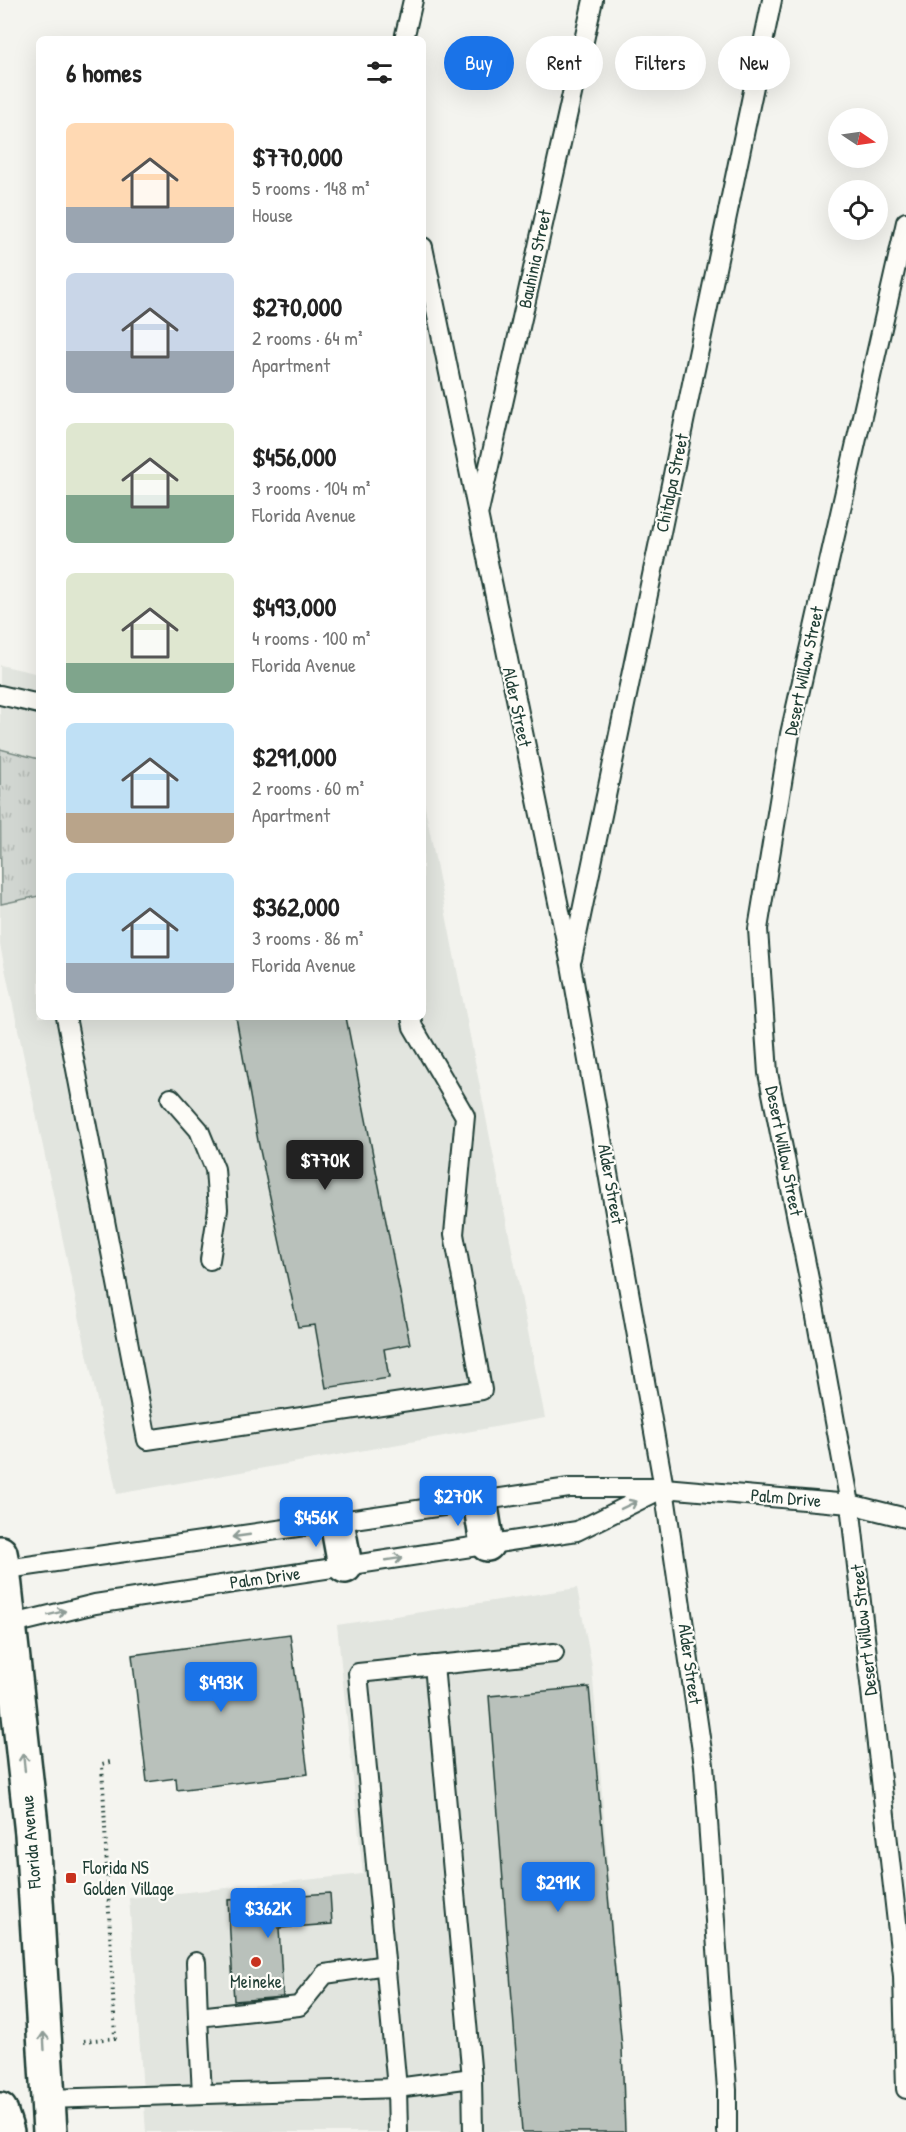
<!DOCTYPE html>
<html lang="en">
<head>
<meta charset="utf-8">
<style>
	body { margin:0; font-family:"Patrick Hand",sans-serif; background:#f6f6f6; color:#222; height:100vh; display:flex; flex-direction:column; font-size:22px; white-space:nowrap }
	* { box-sizing:border-box; margin:0 }
	p { font-size:20px; color:#767676 }
	.icon { flex:none; width:33px; height:33px; fill:none; stroke:currentColor; stroke-width:2; stroke-linecap:round; stroke-linejoin:round }
	.map { position:relative; flex:1; overflow:hidden }
	.sheet { position:absolute; left:36px; top:36px; width:390px; height:984px; display:flex; flex-direction:column; background:#fff; border-radius:9px; box-shadow:0 6px 24px #0002 }
	.sheet>* { flex:none }
	.hud { position:absolute; left:444px; top:36px; width:372px; height:54px; display:flex; gap:12px }
	.needle { width:39px; rotate:103deg }
	.buttons { position:absolute; left:828px; top:108px; display:grid; gap:12px }
	.buttons a { display:grid; place-items:center; width:60px; height:60px; border-radius:50%; background:#fff; box-shadow:0 6px 24px #0002; font-size:30px }
	.price { position:absolute; translate:-50% -51px; padding:0 14px; border-radius:6px; background:#1a73e8; color:#fff; font-size:20px; line-height:39px; filter:drop-shadow(0 2px 3px #0008) }
	.price::after { content:''; position:absolute; left:50%; top:36px; width:18px; height:14px; margin-left:-9px; background:inherit; clip-path:polygon(0 0,100% 0,50% 100%) }
	.price.on { background:#222; color:#fff }
	ul { padding:0; list-style:none }
	li { display:flex; align-items:center; gap:18px; height:150px; padding:0 30px }
	li span { display:grid; place-items:center; flex:none; width:168px; height:120px; border-radius:9px; color:#555 }
	li>.icon { margin-inline-start:auto }
	span .icon { width:72px; height:72px; fill:#fffc; stroke-width:1 }
	li b { font-size:26px }
	h2 { display:flex; justify-content:space-between; align-items:center; height:72px; padding:0 30px; font-size:26px }
	.tag { padding:0 21px; border-radius:27px; background:#fff; box-shadow:0 6px 24px #0002; font-size:21px; line-height:54px }
	.tag.on { background:#1a73e8; color:#fff }
	.map>svg:first-child { display:block }
	.built { fill:#e2e5df }
	.grass { fill:url(#grass-tufts); stroke:#788a82; stroke-width:1.5 }
	.building { fill:#b9c1bb; stroke:#1f3d34; stroke-width:1.5 }
	.lines { fill:none; stroke-linecap:round; stroke-linejoin:round }
	.service-casing { stroke:#1f3d34; stroke-width:22 }
	.minor-casing { stroke:#1f3d34; stroke-width:38 }
	.trunk-casing { stroke:#1f3d34; stroke-width:38 }
	.path { stroke:#1f3d34; stroke-width:4; stroke-dasharray:1.5 4.5; stroke-linecap:butt }
	.service { stroke:#fdfcf7; stroke-width:18 }
	.minor { stroke:#fdfcf7; stroke-width:33 }
	.trunk { stroke:#fdfcf7; stroke-width:33 }
	.oneway { stroke:#8e9c96 }
	.poi-dot { fill:#c8321e; stroke:#fdfcf7; stroke-width:2 }
	.labels { text-anchor:middle; stroke-width:4.5; stroke-linejoin:round; paint-order:stroke }
	.street-label { font-size:18px; fill:#1f3d34; stroke:#fdfcf7 }
	.poi-label { font-size:18px; fill:#1f3d34; stroke:#fdfcf7; text-anchor:start }
</style>
</head>
<body>
<div class="map">
<svg width="906" height="2132" viewBox="0 0 906 2132">
	<defs>
		<pattern id="grass-tufts" width="24" height="20" patternUnits="userSpaceOnUse" patternTransform="scale(1.5)"><rect width="24" height="20" fill="#d1d6d1"/><path d="M3 7l-1-3M5 7V3M7 7l1-3M15 17l-1-3M17 17v-4M19 17l1-3" fill="none" stroke="#b3b9b4"/></pattern>
	</defs>
	<rect width="100%" height="100%" fill="#f4f4ef"/>
	<filter id="ink" filterUnits="userSpaceOnUse"><feTurbulence type="fractalNoise" baseFrequency=".0167" numOctaves="2"/><feDisplacementMap in="SourceGraphic" scale="12" xChannelSelector="R" yChannelSelector="G"/><feConvolveMatrix kernelMatrix="1 2 1 2 8 2 1 2 1" color-interpolation-filters="sRGB"/></filter>
	<g filter="url(#ink)">
		<g class="built">
			<path d="M 0,665 L 39,674 L 39,1017 L 423,1017 L 423,797 L 545,1418 L 117,1494 L 0,945 Z"/>
			<path d="M 577,1588 L 592,1667 L 624,2073 L 626,2132 L 146,2132 L 129,1898 L 363,1874 L 337,1625 Z"/>
		</g>
		<path class="grass" d="M 0,749 L 39,759 L 39,896 L 1,904 Z"/>
		<g class="building">
			<path d="M 236,1017 L 346,1017 L 410,1344 L 384,1349 L 389,1378 L 326,1388 L 315,1325 L 298,1327 L 258,1141 Z"/>
			<path d="M 290,1634 L 308,1774 L 177,1790 L 176,1778 L 147,1782 L 132,1655 Z"/>
			<path d="M 589,1687 L 622,2048 L 625,2132 L 522,2132 L 489,1696 Z"/>
			<path d="M 330,1893 L 332,1924 L 279,1928 L 283,1997 L 234,2001 L 228,1900 Z"/>
		</g>
		<g class="lines">
			<defs>
				<g id="service">
					<path d="M 404,39 L 413,0"/>
					<path d="M 906,222 L 790,734 L 758,929 L 768,1073 L 810,1284 L 850,1504 L 903,1976 L 906,2089"/>
					<path d="M 423,247 L 571,965 L 664,1488 L 704,1765 L 727,2090 L 727,2132"/>
					<path d="M 479,511 L 593,0"/>
					<path d="M 0,695 L 39,704"/>
					<path d="M 572,959 L 772,0"/>
					<path d="M 66,1017 L 147,1440 L 482,1390 L 454,1234 L 465,1116 L 413,1027 L 411,1017"/>
					<path d="M 171,1098 L 199,1130 L 215,1169 L 218,1209 L 210,1260"/>
					<path d="M 664,1488 L 850,1504 L 906,1518"/>
					<path d="M 0,1570 L 569,1488 L 664,1488 L 577,1531 L 95,1604 L 9,1625 L 2,1623"/>
					<path d="M 434,1665 L 472,2078"/>
					<path d="M 196,1962 L 198,2017"/>
					<path d="M 202,2094 L 198,2017 L 299,2006 L 325,1974 L 386,1965"/>
					<path d="M 47,2099 L 397,2088 L 472,2078 L 473,2132"/>
					<path d="M 398,2132 L 397,2088 L 358,1673 L 554,1653"/>
				</g>
				<g id="minor">
					<path d="M 480,1501 L 487,1544"/>
					<path d="M 337,1522 L 345,1566"/>
				</g>
				<g id="trunk">
					<path d="M 0,1553 L 3,1568 L 32,1834 L 50,2132"/>
					<path d="M 0,2110 L 7,2132"/>
				</g>
			</defs>
			<use href="#service" class="service-casing"/>
			<use href="#minor" class="minor-casing"/>
			<use href="#trunk" class="trunk-casing"/>
			<path class="path" d="M 84,2041 L 115,2038 L 102,1764 L 110,1762"/>
			<use href="#service" class="service"/>
			<use href="#minor" class="minor"/>
			<use href="#trunk" class="trunk"/>
		</g>
		<defs><path id="oneway-shaft" d="M-6 0H5M1.5-3L5.5 0L1.5 3" fill="none" stroke-width="1.6" stroke-linecap="round" stroke-linejoin="round" transform="scale(1.5)"/></defs>
		<g class="oneway">
			<use href="#oneway-shaft" transform="translate(629 1505) rotate(-26)"/>
			<use href="#oneway-shaft" transform="translate(241 1536) rotate(172)"/>
			<use href="#oneway-shaft" transform="translate(394 1559) rotate(-9)"/>
			<use href="#oneway-shaft" transform="translate(57 1613) rotate(-14)"/>
			<use href="#oneway-shaft" transform="translate(24 1762) rotate(-96)"/>
			<use href="#oneway-shaft" transform="translate(44 2041) rotate(-93)"/>
		</g>
	</g>
	<g class="poi-dot">
		<rect x="65" y="1872" width="12" height="12" rx="3"/>
		<circle cx="256" cy="1962" r="6"/>
	</g>
	<g class="labels">
		<g class="street-label">
			<text transform="translate(535 259) rotate(-78)" y="6">Bauhinia Street</text>
			<text transform="translate(672 483) rotate(-78)" y="6">Chitalpa Street</text>
			<text transform="translate(804 671) rotate(-78)" y="6">Desert Willow Street</text>
			<text transform="translate(517 707) rotate(78)" y="6">Alder Street</text>
			<text transform="translate(784 1151) rotate(79)" y="6">Desert Willow Street</text>
			<text transform="translate(611 1184) rotate(80)" y="6">Alder Street</text>
			<text transform="translate(786 1498) rotate(5)" y="6">Palm Drive</text>
			<text transform="translate(265 1578) rotate(-8)" y="6">Palm Drive</text>
			<text transform="translate(864 1630) rotate(-96)" y="6">Desert Willow Street</text>
			<text transform="translate(690 1664) rotate(82)" y="6">Alder Street</text>
			<text transform="translate(31 1842) rotate(-95)" y="6">Florida Avenue</text>
		</g>
		<g class="poi-label">
			<text x="83" y="1874">Florida NS<tspan x="83" dy="21">Golden Village</tspan></text>
			<text x="256" y="1988" text-anchor="middle">Meineke</text>
		</g>
	</g>
</svg>
<div class="buttons">
<a><svg class="needle" viewBox="-14 -14 28 28"><path d="M0-13l5 13h-10z" fill="#e53935"/><path d="M0 13l5-13h-10z" fill="#767676"/></svg></a>
<a><svg class="icon" aria-label="locate" viewBox="0 0 24 24"><circle cx="12" cy="12" r="6"/><path d="M12 2v4M12 18v4M2 12h4M18 12h4"/></svg></a>
</div>
<b class="price on" style="left:325px;top:1191px">$770K</b>
<b class="price" style="left:458px;top:1527px">$270K</b>
<b class="price" style="left:316px;top:1548px">$456K</b>
<b class="price" style="left:221px;top:1713px">$493K</b>
<b class="price" style="left:558px;top:1913px">$291K</b>
<b class="price" style="left:268px;top:1939px">$362K</b>
<div class="hud">
<a class="tag on">Buy</a>
<a class="tag">Rent</a>
<a class="tag">Filters</a>
<a class="tag">New</a>
</div>
<section class="sheet">
<h2>6 homes<svg class="icon" aria-label="filters" viewBox="0 0 24 24"><path d="M4 7h16M4 17h16"/><circle cx="9" cy="7" r="2"/><circle cx="15" cy="17" r="2"/></svg></h2>
<ul>
<li><span style="background:linear-gradient(#ffd9b3 70%,#9aa5b1 0)"><svg class="icon" aria-label="home" viewBox="0 0 24 24"><path d="M3 11l9-7 9 7M6 9v11h12V9"/></svg></span><div><b>$770,000</b><p>5 rooms · 148 m²</p><p>House</p></div></li>
<li><span style="background:linear-gradient(#c9d6e8 65%,#9aa5b1 0)"><svg class="icon" aria-label="home" viewBox="0 0 24 24"><path d="M3 11l9-7 9 7M6 9v11h12V9"/></svg></span><div><b>$270,000</b><p>2 rooms · 64 m²</p><p>Apartment</p></div></li>
<li><span style="background:linear-gradient(#dfe7d0 60%,#7fa58c 0)"><svg class="icon" aria-label="home" viewBox="0 0 24 24"><path d="M3 11l9-7 9 7M6 9v11h12V9"/></svg></span><div><b>$456,000</b><p>3 rooms · 104 m²</p><p>Florida Avenue</p></div></li>
<li><span style="background:linear-gradient(#dfe7d0 75%,#7fa58c 0)"><svg class="icon" aria-label="home" viewBox="0 0 24 24"><path d="M3 11l9-7 9 7M6 9v11h12V9"/></svg></span><div><b>$493,000</b><p>4 rooms · 100 m²</p><p>Florida Avenue</p></div></li>
<li><span style="background:linear-gradient(#bfe0f5 75%,#b9a48a 0)"><svg class="icon" aria-label="home" viewBox="0 0 24 24"><path d="M3 11l9-7 9 7M6 9v11h12V9"/></svg></span><div><b>$291,000</b><p>2 rooms · 60 m²</p><p>Apartment</p></div></li>
<li><span style="background:linear-gradient(#bfe0f5 75%,#9aa5b1 0)"><svg class="icon" aria-label="home" viewBox="0 0 24 24"><path d="M3 11l9-7 9 7M6 9v11h12V9"/></svg></span><div><b>$362,000</b><p>3 rooms · 86 m²</p><p>Florida Avenue</p></div></li>
</ul>
</section>
</div>
</body>
</html>
